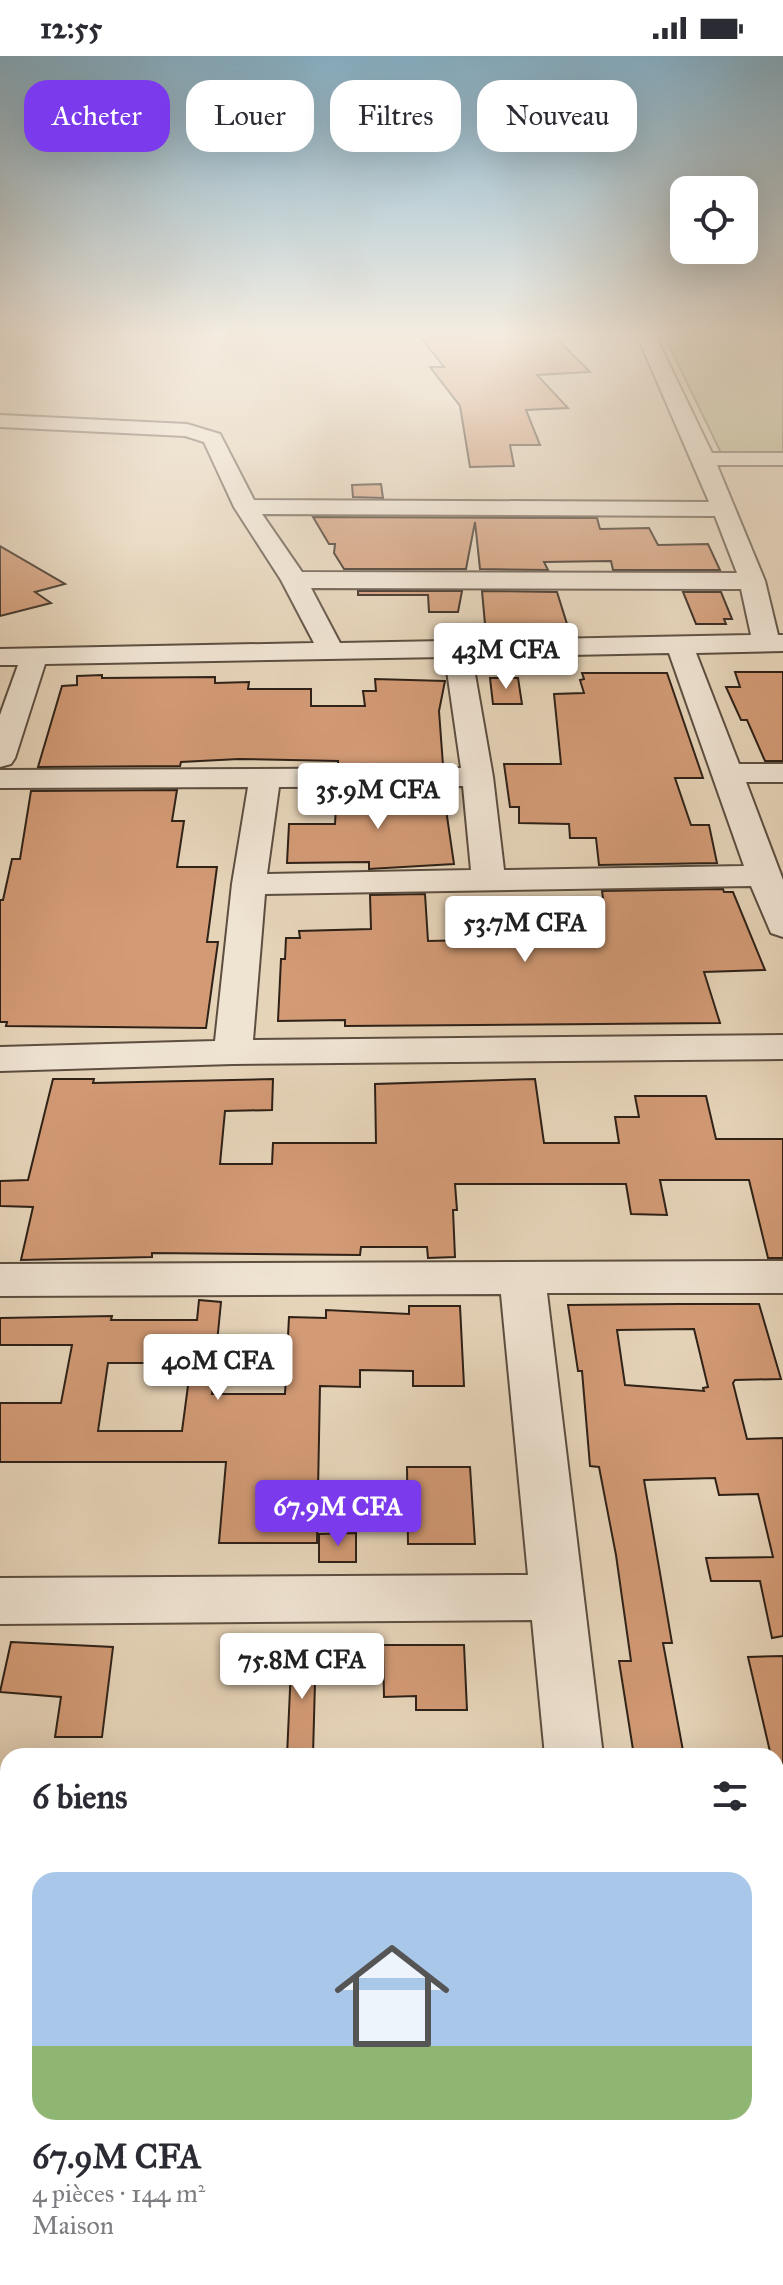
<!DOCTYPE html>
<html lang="fr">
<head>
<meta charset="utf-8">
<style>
	body { margin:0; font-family:"IM FELL Great Primer",serif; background:#f2f2f3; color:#2b2b33; height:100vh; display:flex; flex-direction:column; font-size:30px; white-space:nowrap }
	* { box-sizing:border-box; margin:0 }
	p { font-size:26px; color:#7c7c81 }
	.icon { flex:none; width:44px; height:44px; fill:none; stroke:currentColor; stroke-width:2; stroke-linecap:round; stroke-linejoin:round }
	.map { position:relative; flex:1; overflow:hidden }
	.drawer { position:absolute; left:0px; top:1692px; width:784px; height:538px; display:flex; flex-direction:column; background:#fff; border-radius:24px 24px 0 0; box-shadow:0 8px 32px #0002 }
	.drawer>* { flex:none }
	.hud { position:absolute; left:24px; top:24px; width:736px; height:72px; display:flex; gap:16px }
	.fabs { position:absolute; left:670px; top:120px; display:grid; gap:16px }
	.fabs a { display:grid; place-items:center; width:88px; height:88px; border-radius:16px; background:#fff; box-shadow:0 8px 32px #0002; font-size:40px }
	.price { position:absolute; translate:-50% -68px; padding:0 18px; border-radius:8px; background:#fff; color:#222; font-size:26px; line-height:52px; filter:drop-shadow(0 2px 4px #0008) }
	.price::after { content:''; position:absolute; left:50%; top:48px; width:24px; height:18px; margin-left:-12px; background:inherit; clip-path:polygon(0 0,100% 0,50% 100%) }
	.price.active { background:#7c3aed; color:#fff }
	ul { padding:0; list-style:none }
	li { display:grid; align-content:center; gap:16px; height:424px; padding:0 32px }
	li+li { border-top:2px solid #e1e1e2 }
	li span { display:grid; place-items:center; height:248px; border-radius:24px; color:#555 }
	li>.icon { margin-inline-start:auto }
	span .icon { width:144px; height:144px; fill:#fffc; stroke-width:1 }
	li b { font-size:34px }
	h2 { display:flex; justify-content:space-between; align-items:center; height:96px; padding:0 32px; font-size:34px }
	.chip { padding:0 28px; border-radius:24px; background:#fff; box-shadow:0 8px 32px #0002; font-size:28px; line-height:72px }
	.chip.active { background:#7c3aed; color:#fff }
	.status { display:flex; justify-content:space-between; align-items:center; height:56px; padding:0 40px; background:#fff; direction:ltr }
	.status svg { height:22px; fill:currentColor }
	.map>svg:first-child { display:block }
	.green { fill:#bdba8a; stroke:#766e50; stroke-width:2 }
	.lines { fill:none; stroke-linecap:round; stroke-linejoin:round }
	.river { fill:#96b8ad; fill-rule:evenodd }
	.building { fill:#d29a75; stroke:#2e2117; stroke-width:2; fill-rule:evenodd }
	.minor-casing { stroke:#5c4e40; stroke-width:4 }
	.minor { fill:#efe3d2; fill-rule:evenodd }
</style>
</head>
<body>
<div class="status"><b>12:55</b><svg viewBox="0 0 49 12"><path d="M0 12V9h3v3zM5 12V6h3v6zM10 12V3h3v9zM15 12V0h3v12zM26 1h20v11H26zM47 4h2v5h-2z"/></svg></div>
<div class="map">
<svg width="783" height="2229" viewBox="0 0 783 2229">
	<rect width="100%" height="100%" fill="#e6d4b9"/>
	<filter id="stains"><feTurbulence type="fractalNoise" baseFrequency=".0025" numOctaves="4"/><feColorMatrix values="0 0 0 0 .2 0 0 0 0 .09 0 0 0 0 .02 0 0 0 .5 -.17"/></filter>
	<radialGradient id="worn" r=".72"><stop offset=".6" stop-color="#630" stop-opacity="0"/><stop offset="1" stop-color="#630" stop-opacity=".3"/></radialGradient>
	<g class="green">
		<path d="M 664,279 L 783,279 L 783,399 L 722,399 Z"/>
		<path d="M 0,2016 L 8,2022 L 8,2222 L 462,2222 L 498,2229 L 0,2229 Z"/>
	</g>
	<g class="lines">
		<g class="river">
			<path d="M 0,2098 L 8,2102 L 8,2200 L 0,2196 Z"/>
			<path d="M 210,2222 L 308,2222 L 310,2229 L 212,2229 Z"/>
		</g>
	</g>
	<g class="building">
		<path d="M 477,279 L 553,279 L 590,316 L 537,319 L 568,352 L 526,354 L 540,389 L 510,389 L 514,410 L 470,411 L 460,350 L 430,311 L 444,311 L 421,282 Z"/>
		<path d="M 381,428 L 383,442 L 353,441 L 352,429 Z"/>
		<path d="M 313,461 L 597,462 L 600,473 L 649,472 L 658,489 L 708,488 L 720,514 L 613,514 L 611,505 L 544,506 L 548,514 L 480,513 L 475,466 L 466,513 L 344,513 L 334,497 L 335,488 L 329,488 Z"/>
		<path d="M 0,490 L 65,528 L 35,536 L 51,547 L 0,560 Z"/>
		<path d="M 358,535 L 462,535 L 458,556 L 429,556 L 428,539 L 358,539 Z"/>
		<path d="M 482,535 L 557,536 L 567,568 L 485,568 Z"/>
		<path d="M 683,536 L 721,536 L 732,563 L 724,563 L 726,568 L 696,568 Z"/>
		<path d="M 735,616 L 783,616 L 783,705 L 765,705 L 747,664 L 741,664 L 726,631 L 740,631 Z"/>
		<path d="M 582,617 L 667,617 L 703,722 L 675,722 L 691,769 L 709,769 L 717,807 L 599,809 L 596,782 L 570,782 L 569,768 L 519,767 L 519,751 L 510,751 L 504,708 L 561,708 L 554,638 L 584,637 L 580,624 L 584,623 Z"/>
		<path d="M 102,619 L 102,622 L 215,621 L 215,627 L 249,626 L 248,633 L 311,633 L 311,650 L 365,650 L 363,635 L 376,635 L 375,623 L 445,625 L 439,655 L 443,709 L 338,710 L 338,705 L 239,703 L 181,706 L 180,710 L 38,711 L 62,630 L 77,629 L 77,620 Z"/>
		<path d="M 490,622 L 518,622 L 522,648 L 493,648 Z"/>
		<path d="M 443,733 L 454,808 L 369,813 L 369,806 L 287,807 L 289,768 L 335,768 L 337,734 Z"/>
		<path d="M 177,734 L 172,765 L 184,765 L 177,811 L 217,811 L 207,886 L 218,886 L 206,972 L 6,970 L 7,966 L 0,966 L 0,844 L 3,844 L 12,803 L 20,803 L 31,735 Z"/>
		<path d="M 723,833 L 724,836 L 733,836 L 765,914 L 704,916 L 720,967 L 345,970 L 345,964 L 278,965 L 281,903 L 285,903 L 286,882 L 300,882 L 299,875 L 371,873 L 370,839 L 425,838 L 428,885 L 517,883 L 511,842 L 603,842 L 602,835 Z"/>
		<path d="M 53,1023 L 94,1023 L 93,1027 L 273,1023 L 272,1054 L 225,1055 L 220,1108 L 272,1108 L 273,1087 L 376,1087 L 375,1028 L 535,1023 L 544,1087 L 619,1087 L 615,1061 L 639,1061 L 635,1040 L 706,1040 L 716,1083 L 783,1083 L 783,1202 L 768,1202 L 749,1124 L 660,1124 L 667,1159 L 631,1158 L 626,1128 L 455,1128 L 457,1154 L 453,1154 L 455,1201 L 428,1202 L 427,1191 L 361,1191 L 360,1199 L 152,1197 L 152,1201 L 21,1204 L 33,1151 L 0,1150 L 0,1125 L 28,1124 Z"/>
		<path d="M 199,1244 L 221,1246 L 212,1338 L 285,1338 L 289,1261 L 326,1262 L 326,1254 L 409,1258 L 409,1250 L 460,1250 L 464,1330 L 413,1330 L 413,1315 L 360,1314 L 360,1331 L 320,1330 L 317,1487 L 219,1487 L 226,1406 L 0,1406 L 0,1347 L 61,1347 L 72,1289 L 0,1289 L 0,1262 L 112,1260 L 111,1264 L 197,1264 ZM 108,1307 L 191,1307 L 182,1375 L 98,1375 Z"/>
		<path d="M 679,1248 L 759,1248 L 781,1323 L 735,1324 L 733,1327 L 747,1383 L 783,1382 L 783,1580 L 772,1582 L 760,1525 L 711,1525 L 706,1502 L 773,1501 L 758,1438 L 719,1439 L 715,1422 L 644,1424 L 672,1587 L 663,1587 L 684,1700 L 634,1700 L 619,1605 L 631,1605 L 616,1499 L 599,1411 L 590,1410 L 582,1315 L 578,1315 L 568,1249 ZM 694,1273 L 708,1331 L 703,1332 L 704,1335 L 625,1329 L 617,1274 Z"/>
		<path d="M 407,1411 L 470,1411 L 475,1488 L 408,1488 Z"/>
		<path d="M 356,1477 L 356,1506 L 319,1506 L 319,1478 Z"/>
		<path d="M 11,1586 L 113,1591 L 102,1681 L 55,1681 L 61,1641 L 0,1636 Z"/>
		<path d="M 292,1589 L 316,1589 L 313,1699 L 287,1700 Z"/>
		<path d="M 383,1589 L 464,1589 L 467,1654 L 416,1654 L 416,1640 L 384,1641 Z"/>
		<path d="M 783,1600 L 783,1708 L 776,1709 L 776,1700 L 771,1700 L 748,1601 Z"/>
	</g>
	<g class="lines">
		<defs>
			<g id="minor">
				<path d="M 637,279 L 655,279 L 712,397 L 783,397 L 783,409 L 717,409 L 765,525 L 778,579 L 783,579 L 783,595 L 696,597 L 739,708 L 783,708 L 783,726 L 746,726 L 783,824 L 783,881 L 771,877 L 751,830 L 265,838 L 253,984 L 783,979 L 783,1003 L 233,1008 L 0,1015 L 0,991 L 215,985 L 232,828 L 248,731 L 0,732 L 0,714 L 461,712 L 445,601 L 45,608 L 15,702 L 11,708 L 0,711 L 0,659 L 18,609 L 0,609 L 0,593 L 314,587 L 281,524 L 234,451 L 204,386 L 185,380 L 0,371 L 0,359 L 187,368 L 220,378 L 254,444 L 709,446 ZM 262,458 L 715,460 L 737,517 L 302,516 ZM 311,532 L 741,533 L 751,579 L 340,587 ZM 669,597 L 744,810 L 504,814 L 493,721 L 472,601 ZM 463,730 L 471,814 L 267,818 L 279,731 Z"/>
				<path d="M 783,1205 L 783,1237 L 547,1237 L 603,1700 L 545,1700 L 532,1564 L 0,1568 L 0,1522 L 528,1519 L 501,1238 L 0,1240 L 0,1208 Z"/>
				<rect x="776" y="1864" width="7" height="64"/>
				<path d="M 8,1876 L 8,1940 L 0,1941 L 0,1877 Z"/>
				<path d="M 776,2167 L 783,2167 L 783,2229 L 750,2229 L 747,2222 L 776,2222 Z"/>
			</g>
		</defs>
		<use href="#minor" class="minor-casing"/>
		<use href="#minor" class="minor"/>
	</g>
	<linearGradient id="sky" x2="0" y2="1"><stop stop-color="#87b6d0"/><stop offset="0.47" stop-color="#f4ece0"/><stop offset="1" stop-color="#f4ece0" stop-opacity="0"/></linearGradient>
	<rect width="783" height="591" fill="url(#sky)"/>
	<rect width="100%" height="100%" filter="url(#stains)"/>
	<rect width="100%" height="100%" fill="url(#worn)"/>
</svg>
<div class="fabs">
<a><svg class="icon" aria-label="locate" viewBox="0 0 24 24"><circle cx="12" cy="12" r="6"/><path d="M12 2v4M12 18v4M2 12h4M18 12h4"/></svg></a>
</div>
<b class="price" style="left:506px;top:635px">43M CFA</b>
<b class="price" style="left:378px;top:775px">35.9M CFA</b>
<b class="price" style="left:525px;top:908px">53.7M CFA</b>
<b class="price" style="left:218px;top:1346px">40M CFA</b>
<b class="price active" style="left:338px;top:1492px">67.9M CFA</b>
<b class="price" style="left:302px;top:1645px">75.8M CFA</b>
<div class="hud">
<a class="chip active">Acheter</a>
<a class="chip">Louer</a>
<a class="chip">Filtres</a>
<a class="chip">Nouveau</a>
</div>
<section class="drawer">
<h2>6 biens<svg class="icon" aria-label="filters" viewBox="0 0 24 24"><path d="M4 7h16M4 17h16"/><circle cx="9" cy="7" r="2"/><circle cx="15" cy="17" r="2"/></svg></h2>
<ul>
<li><span style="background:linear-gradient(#a9c7e8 70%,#8fb573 0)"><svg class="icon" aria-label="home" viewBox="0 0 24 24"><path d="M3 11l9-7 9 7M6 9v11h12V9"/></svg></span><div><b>67.9M CFA</b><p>4 pièces · 144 m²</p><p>Maison</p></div></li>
</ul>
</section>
</div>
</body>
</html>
